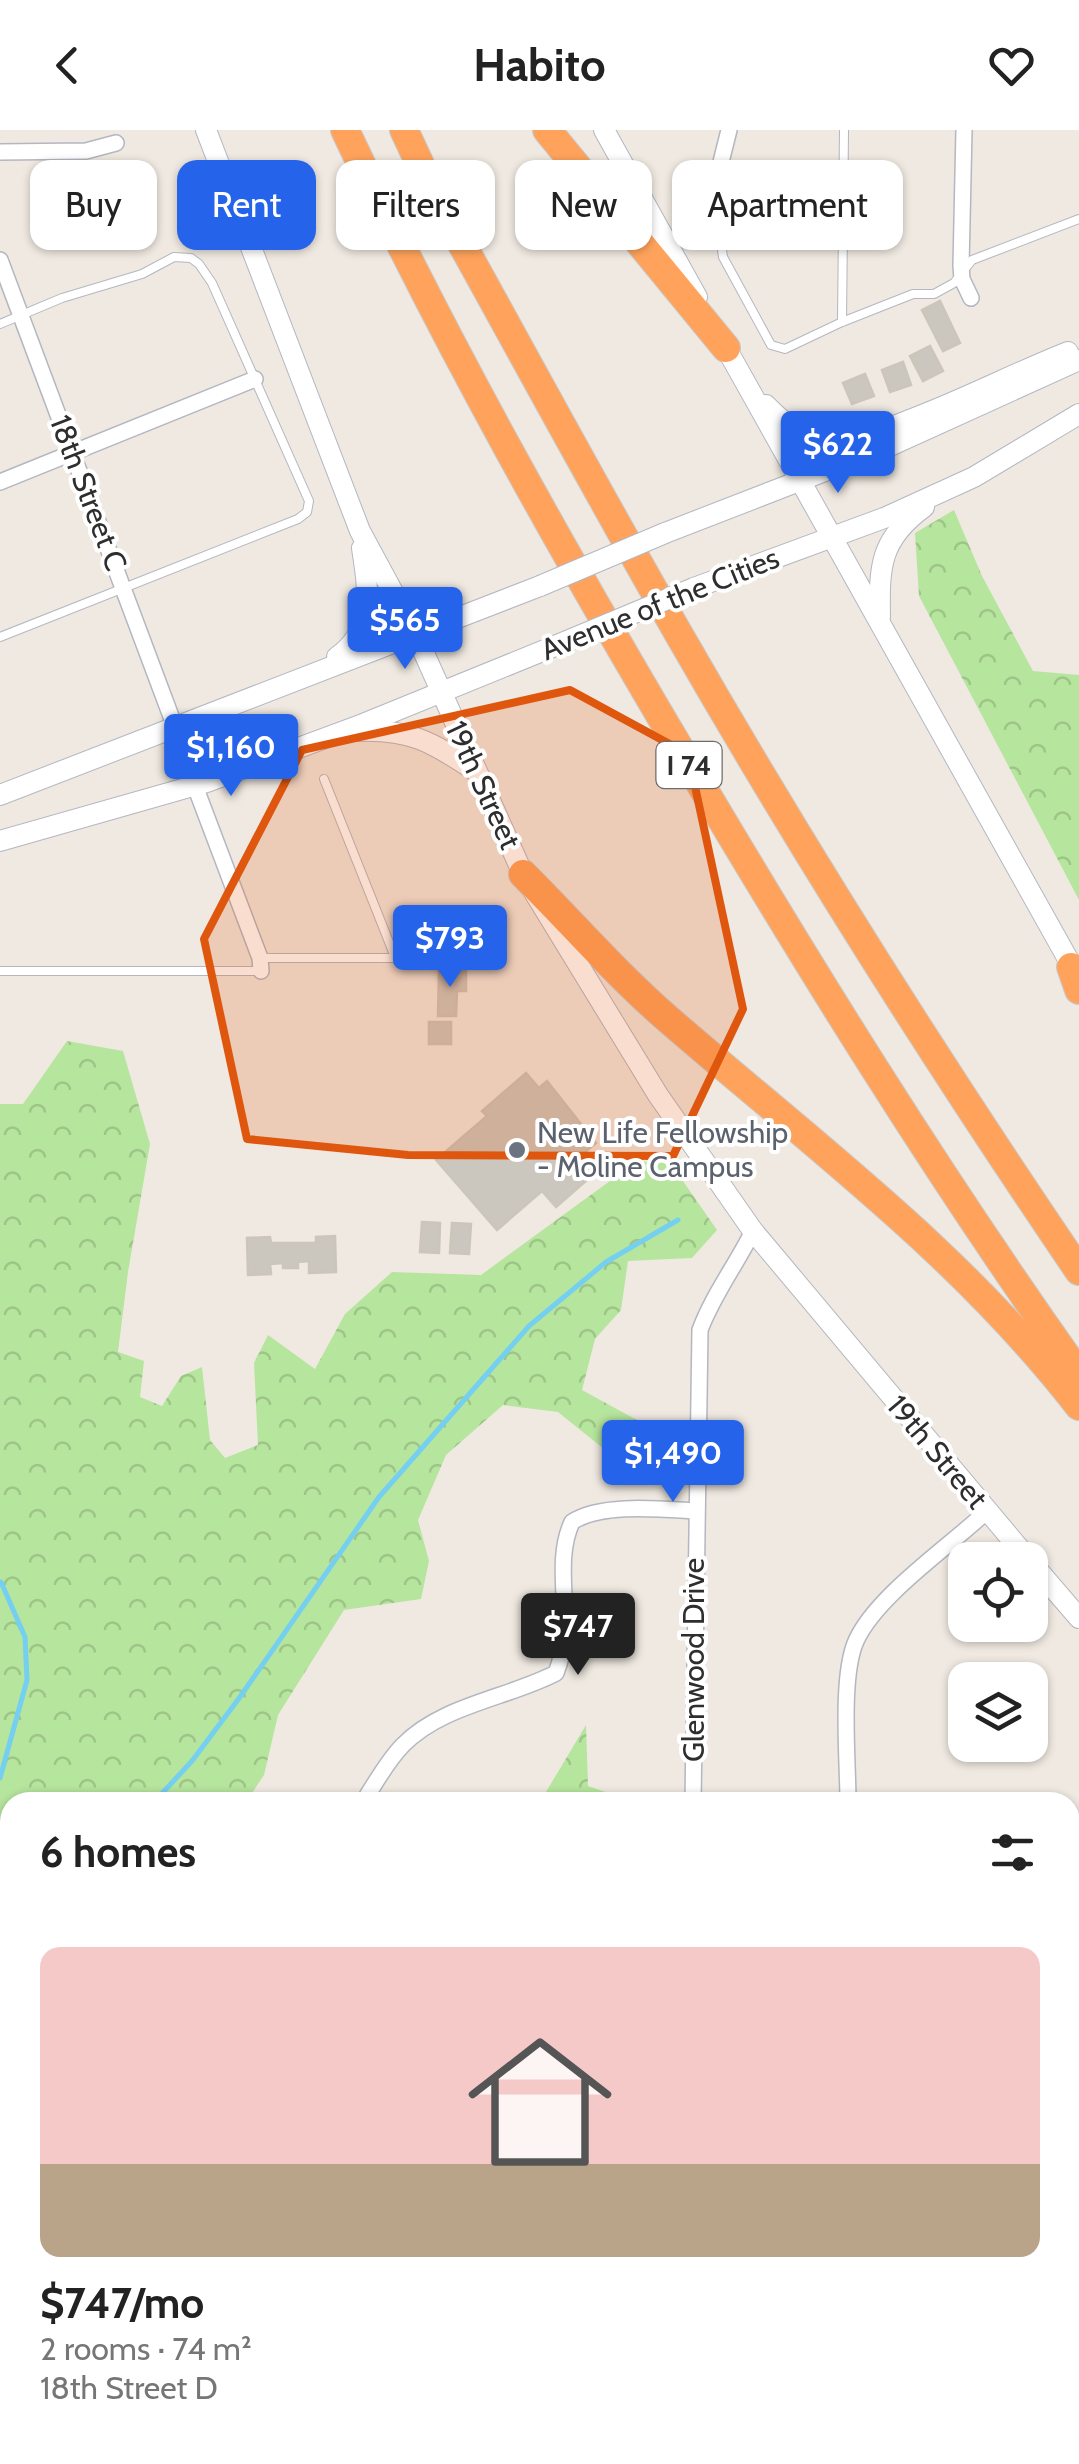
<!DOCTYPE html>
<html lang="en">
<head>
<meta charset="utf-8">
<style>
	body { margin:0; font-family:Cabin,sans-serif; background:#f2f2f2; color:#222; height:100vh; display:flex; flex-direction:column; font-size:38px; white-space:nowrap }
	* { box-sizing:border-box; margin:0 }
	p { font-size:32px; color:#767676 }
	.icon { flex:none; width:55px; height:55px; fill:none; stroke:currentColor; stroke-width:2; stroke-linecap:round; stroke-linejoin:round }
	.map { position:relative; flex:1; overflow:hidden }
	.sheet { position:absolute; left:0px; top:1662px; width:1080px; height:672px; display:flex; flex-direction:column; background:#fff; border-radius:30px 30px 0 0; box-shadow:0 2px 8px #0004 }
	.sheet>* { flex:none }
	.banner { position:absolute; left:30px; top:30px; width:1020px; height:90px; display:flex; gap:20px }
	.tools { position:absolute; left:948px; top:1412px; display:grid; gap:20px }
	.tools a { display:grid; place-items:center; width:100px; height:100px; border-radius:20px; background:#fff; box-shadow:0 2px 8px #0004; font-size:50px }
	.price { position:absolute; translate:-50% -85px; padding:0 22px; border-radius:10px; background:#2563eb; color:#fff; font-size:32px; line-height:65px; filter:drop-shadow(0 2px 5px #0008) }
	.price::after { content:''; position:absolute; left:50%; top:60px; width:30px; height:22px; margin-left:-15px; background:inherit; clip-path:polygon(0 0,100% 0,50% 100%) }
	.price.on { background:#222; color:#fff }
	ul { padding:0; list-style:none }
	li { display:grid; align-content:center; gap:20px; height:530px; padding:0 40px }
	li span { display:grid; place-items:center; height:310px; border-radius:20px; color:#555 }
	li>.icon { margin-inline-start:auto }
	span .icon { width:180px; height:180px; fill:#fffc; stroke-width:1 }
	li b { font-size:42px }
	h2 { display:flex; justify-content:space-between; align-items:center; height:120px; padding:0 40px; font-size:42px }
	.chip { padding:0 35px; border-radius:20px; background:#fff; box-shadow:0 2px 8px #0004; font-size:35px; line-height:90px }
	.chip.on { background:#2563eb; color:#fff }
	header { display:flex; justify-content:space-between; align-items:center; height:130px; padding:0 40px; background:#fff; font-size:45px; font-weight:700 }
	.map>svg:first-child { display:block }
	.forest { fill:url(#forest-crowns) }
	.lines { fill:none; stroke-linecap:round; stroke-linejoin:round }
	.stream { stroke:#75cff0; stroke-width:5 }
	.building { fill:#cbc7bf; stroke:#cbc5ba; stroke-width:2.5 }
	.lane-casing { stroke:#b4b7c1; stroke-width:10 }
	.street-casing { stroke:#b4b7c1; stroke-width:18 }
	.secondary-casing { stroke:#b4b7c1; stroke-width:22 }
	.highway-casing { stroke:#c9c9c9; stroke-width:30 }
	.lane { stroke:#fff; stroke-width:8 }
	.street { stroke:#fff; stroke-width:15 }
	.secondary { stroke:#fff; stroke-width:20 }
	.highway { stroke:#ffa35c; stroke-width:28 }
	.secondary-bridge-casing { stroke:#b4b7c1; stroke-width:22; stroke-linecap:butt }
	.secondary-bridge { stroke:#fff; stroke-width:20 }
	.marked { fill:#df570e; fill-opacity:0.2; stroke:#df570e; stroke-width:8; stroke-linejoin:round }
	.worship-dot { fill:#6b7280; stroke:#fff; stroke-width:4 }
	.labels { text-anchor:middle; stroke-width:8; stroke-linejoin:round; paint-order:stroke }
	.shield { fill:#fff; stroke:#6d6d6d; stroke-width:2.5 }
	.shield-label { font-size:28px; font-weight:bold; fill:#2e2e2e }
	.street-label { font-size:30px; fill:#2e2e2e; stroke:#fff }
	.worship-label { font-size:30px; fill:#5b616d; stroke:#fff; text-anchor:start }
</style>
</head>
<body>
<header><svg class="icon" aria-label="back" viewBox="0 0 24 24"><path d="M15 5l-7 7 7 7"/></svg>Habito<svg class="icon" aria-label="heart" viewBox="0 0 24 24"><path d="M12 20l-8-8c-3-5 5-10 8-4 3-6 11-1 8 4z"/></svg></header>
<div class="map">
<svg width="1079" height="2334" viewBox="0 0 1079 2334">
	<defs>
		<pattern id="forest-crowns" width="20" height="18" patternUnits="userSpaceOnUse" patternTransform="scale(2.5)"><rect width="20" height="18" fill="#b6e59e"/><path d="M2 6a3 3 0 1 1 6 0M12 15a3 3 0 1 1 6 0" fill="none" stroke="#9dc588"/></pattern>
	</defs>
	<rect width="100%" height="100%" fill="#efe9e1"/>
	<g class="forest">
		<path d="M 954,380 L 982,446 L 1033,541 L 1079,545 L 1079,770 L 919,466 L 915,403 Z"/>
		<path d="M 67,911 L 123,921 L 150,1014 L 128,1142 L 118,1222 L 144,1231 L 140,1267 L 162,1276 L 181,1246 L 202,1237 L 210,1310 L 225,1328 L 258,1315 L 254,1233 L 268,1205 L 315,1239 L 345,1184 L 392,1142 L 481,1145 L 636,1032 L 669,1031 L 717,1100 L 692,1128 L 628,1131 L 621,1180 L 595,1209 L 582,1260 L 646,1295 L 625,1336 L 558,1282 L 503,1275 L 446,1325 L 418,1390 L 429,1431 L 421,1469 L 344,1480 L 278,1585 L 264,1645 L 246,1672 L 10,1672 L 10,2294 L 0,2305 L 0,974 L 23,974 Z"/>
		<path d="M 586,1595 L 588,1656 L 635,1672 L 540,1672 Z"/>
		<path d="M 368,2325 L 491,2325 L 495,2334 L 370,2334 Z"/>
		<path d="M 692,2325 L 880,2325 L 865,2334 L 695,2334 Z"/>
	</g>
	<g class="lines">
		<g class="stream">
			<path d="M 0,1648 L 27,1550 L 25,1507 L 1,1452"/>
			<path d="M 154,1672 L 192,1631 L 240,1567 L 379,1367 L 529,1196 L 606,1132 L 678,1090"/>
			<path d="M 0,1824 L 10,1827"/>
			<path d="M 0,1864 L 10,1849"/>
			<path d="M 0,2118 L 10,2115"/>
			<path d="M 770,2334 L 774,2325"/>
		</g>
	</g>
	<g class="building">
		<path d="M 940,171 L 960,213 L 943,221 L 922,180 Z"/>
		<path d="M 930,216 L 943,241 L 923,251 L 910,226 Z"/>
		<path d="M 903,232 L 911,255 L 890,262 L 882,240 Z"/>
		<path d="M 865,244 L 874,266 L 852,274 L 843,253 Z"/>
		<path d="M 439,839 L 466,840 L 466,861 L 457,861 L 456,886 L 438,886 Z"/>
		<rect x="429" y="892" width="22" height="22"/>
		<path d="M 526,943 L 539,958 L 547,951 L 596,1013 L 579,1027 L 594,1044 L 556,1077 L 542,1061 L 497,1100 L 436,1030 L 487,986 L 482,981 Z"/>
		<path d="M 422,1092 L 440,1093 L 439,1123 L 420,1122 Z"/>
		<path d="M 452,1093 L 471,1094 L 469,1124 L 450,1123 Z"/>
		<path d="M 335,1106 L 336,1142 L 309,1143 L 309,1131 L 298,1132 L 298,1138 L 283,1138 L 283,1133 L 270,1134 L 271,1144 L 248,1145 L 247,1108 L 270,1107 L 271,1113 L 316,1113 L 316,1107 Z"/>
	</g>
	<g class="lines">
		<defs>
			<g id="lane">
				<path d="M 703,56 L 718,93 L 723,127 L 771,215 L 785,219 L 842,192 L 913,164 L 934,164 L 954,153 L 972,130 L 1079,89"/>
				<path d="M 842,192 L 844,0"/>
				<path d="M 0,194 L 62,168 L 142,144 L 174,127 L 191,128 L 199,134 L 212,153 L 309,371 L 307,382 L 298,389 L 0,507"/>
				<path d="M 324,649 L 395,827"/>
				<path d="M 260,828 L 473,828"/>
				<path d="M 0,841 L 260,841"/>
			</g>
			<g id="street">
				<path d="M 964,0 L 961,136 L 962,149 L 971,168"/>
				<path d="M 0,22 L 86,21 L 116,13"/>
				<path d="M 703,56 L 720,36 L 729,0"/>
				<path d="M 0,130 L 175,597"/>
				<path d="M 0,352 L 255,249"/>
				<path d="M 195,656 L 260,828 L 261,841"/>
				<path d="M 363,1672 C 375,1654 387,1631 403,1615 C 442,1575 508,1568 556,1543 C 577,1491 551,1438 572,1392 C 601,1373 660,1379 695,1381"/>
				<path d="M 693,1672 L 700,1200 C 713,1165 736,1135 753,1101"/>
				<path d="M 848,1672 C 848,1631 840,1547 856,1511 C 876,1466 950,1416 987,1381"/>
				<path d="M 1070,2182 L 1079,2154"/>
				<path d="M 219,2325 L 219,2334"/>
			</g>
			<g id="secondary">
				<path d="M 206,0 L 360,401 L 415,503 L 523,744 L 658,965 L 753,1101 L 1029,1430"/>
				<path d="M 604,0 L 697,167"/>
				<path d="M 721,209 L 1078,847"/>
				<path d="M 766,275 C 783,293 805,310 831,311 C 860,313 886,299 912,289 C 965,269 1015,243 1068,222"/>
				<path d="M 665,403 L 892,315 L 1079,230"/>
				<path d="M 694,458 L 884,388 L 974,347 L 1079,284"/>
				<path d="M 880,487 C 879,436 880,409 924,377"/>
				<path d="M 337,527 C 376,500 368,458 362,418"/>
				<path d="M 358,601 C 410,599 432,612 474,640"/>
				<path d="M 0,665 L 540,456"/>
				<path d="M 0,711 L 207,652 L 363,594 L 567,511"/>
				<path d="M 1030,1431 L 1079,1488"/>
			</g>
			<g id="highway">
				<path d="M 345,0 C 446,214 563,422 684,626 C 808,836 937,1044 1079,1244"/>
				<path d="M 404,0 L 432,60 C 515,209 596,360 681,508 C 805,724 939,935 1079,1141"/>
				<path d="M 547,0 L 726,218"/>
				<path d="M 523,744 C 572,793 617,845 669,890 C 813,1015 960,1123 1079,1276"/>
				<path d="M 1071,837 L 1079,860"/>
			</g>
		</defs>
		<use href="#lane" class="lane-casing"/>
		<use href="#street" class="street-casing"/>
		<use href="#secondary" class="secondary-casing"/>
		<use href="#highway" class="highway-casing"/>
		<use href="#lane" class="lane"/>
		<use href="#street" class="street"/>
		<use href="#secondary" class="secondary"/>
		<use href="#highway" class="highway"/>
		<defs>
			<g id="secondary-bridge">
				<path d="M 540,456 L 665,403"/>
				<path d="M 567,511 L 694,458"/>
			</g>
		</defs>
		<use href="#secondary-bridge" class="secondary-bridge-casing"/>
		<use href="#secondary-bridge" class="secondary-bridge"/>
	</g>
	<path class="marked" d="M 570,560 L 688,624 L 743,879 L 673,1026 L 408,1025 L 247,1009 L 204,809 L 302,620 Z"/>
	<circle class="worship-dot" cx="517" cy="1020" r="10"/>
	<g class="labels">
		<rect class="shield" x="656.5" y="612" width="65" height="46" rx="8"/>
		<g class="shield-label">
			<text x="689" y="645">I 74</text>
		</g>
		<g class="street-label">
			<text transform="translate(88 363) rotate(69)" y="10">18th Street C</text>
			<text transform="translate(660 474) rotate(-22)" y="10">Avenue of the Cities</text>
			<text transform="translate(483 655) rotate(65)" y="10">19th Street</text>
			<text transform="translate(937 1322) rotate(50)" y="10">19th Street</text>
			<text transform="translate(694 1530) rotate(-90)" y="10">Glenwood Drive</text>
		</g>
		<g class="worship-label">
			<text x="537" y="1013">New Life Fellowship<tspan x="537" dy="34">- Moline Campus</tspan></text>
		</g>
	</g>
</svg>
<div class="tools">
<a><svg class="icon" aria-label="locate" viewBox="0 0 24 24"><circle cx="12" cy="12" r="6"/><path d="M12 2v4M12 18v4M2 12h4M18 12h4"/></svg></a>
<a><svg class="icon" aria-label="layers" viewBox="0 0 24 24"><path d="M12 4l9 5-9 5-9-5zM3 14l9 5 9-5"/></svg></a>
</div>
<b class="price" style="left:838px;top:366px">$622</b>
<b class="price" style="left:405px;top:542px">$565</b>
<b class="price" style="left:231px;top:669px">$1,160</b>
<b class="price" style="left:450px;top:860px">$793</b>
<b class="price" style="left:673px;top:1375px">$1,490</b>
<b class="price on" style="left:578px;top:1548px">$747</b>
<div class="banner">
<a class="chip">Buy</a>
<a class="chip on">Rent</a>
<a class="chip">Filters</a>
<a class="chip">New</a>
<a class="chip">Apartment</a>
</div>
<section class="sheet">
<h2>6 homes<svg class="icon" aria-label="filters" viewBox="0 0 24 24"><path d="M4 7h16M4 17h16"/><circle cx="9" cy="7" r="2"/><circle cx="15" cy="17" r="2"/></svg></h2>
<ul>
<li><span style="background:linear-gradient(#f6c9c9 70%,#b9a48a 0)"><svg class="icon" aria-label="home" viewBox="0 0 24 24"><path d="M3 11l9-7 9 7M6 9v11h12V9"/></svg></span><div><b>$747/mo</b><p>2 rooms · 74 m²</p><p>18th Street D</p></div></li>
</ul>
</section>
</div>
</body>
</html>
